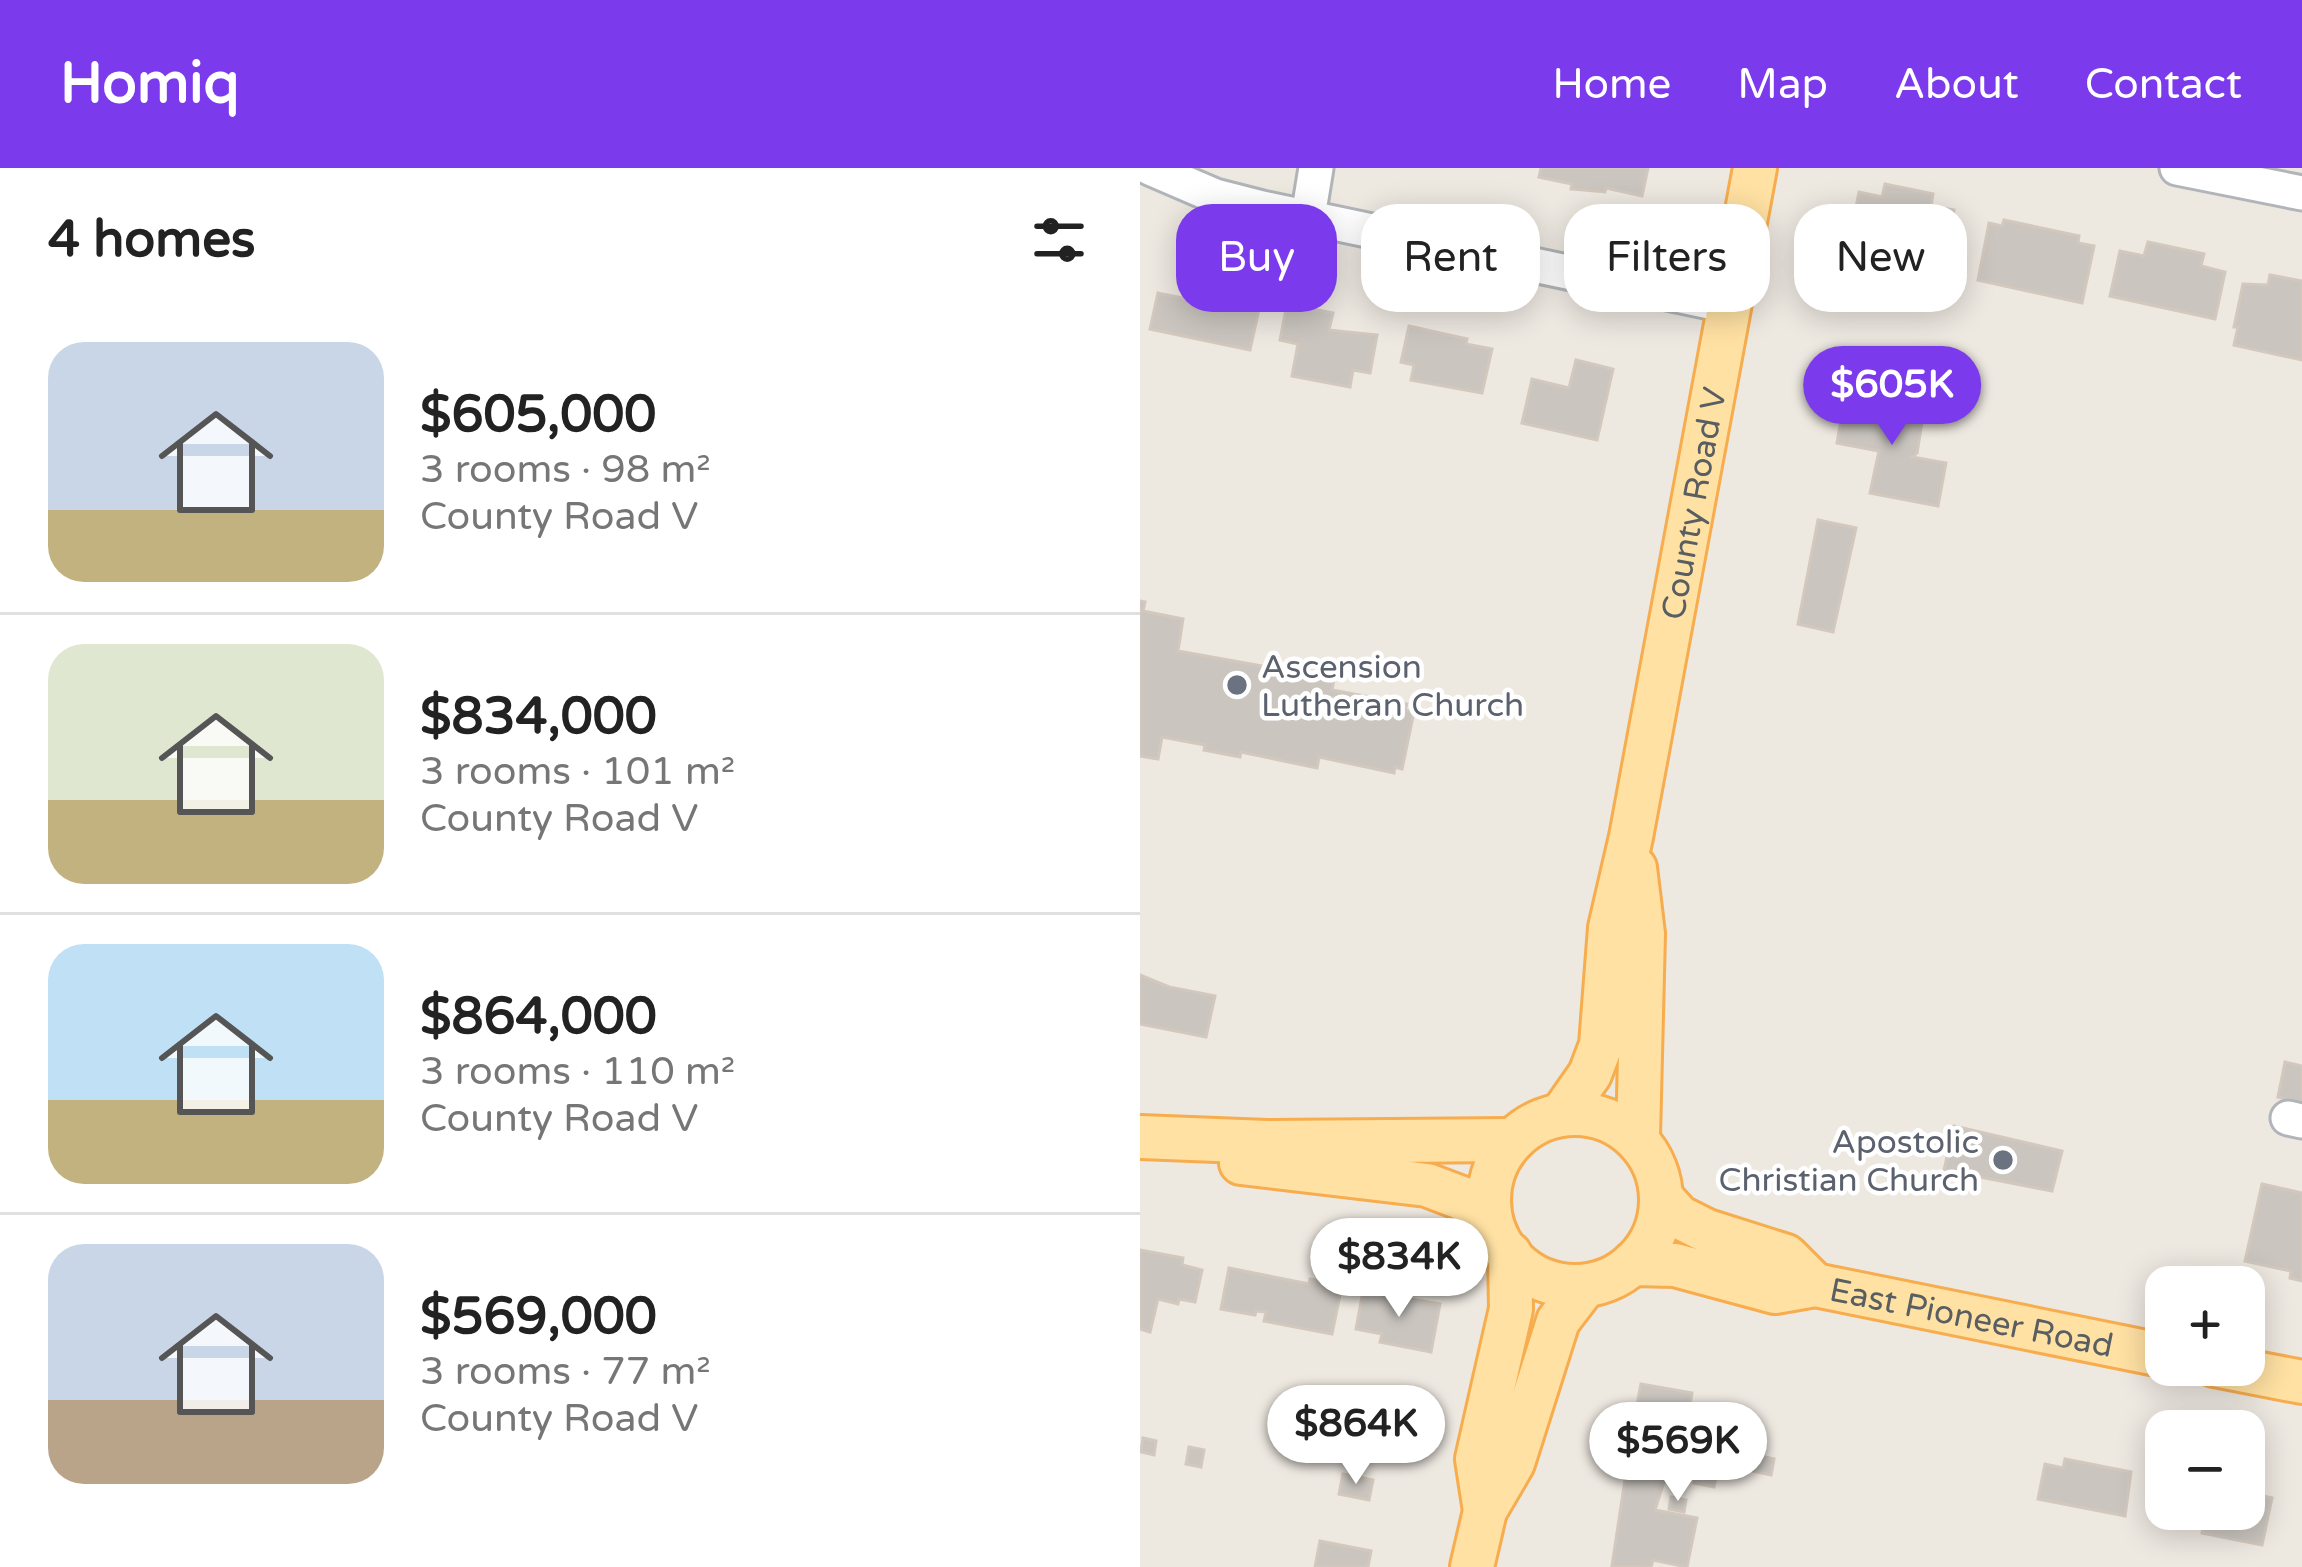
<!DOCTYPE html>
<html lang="en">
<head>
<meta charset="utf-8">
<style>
	body { margin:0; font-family:"Varela Round",sans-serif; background:#f2f2f2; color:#222; height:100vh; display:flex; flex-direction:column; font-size:45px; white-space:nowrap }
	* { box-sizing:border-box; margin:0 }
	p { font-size:39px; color:#767676 }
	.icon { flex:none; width:66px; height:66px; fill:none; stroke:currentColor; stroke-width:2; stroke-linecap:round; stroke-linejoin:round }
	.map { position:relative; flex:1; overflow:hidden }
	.details { display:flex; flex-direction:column; background:#fff; width:1140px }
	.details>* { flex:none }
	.top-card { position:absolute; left:36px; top:36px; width:945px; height:108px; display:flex; gap:24px }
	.controls { position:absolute; left:1005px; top:1098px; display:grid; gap:24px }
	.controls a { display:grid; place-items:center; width:120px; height:120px; border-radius:24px; background:#fff; box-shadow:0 6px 30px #0003; font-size:60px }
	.price { position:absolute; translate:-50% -102px; padding:0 27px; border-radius:42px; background:#fff; color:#222; font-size:39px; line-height:78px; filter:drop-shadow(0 3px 6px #0008) }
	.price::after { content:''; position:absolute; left:50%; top:72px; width:36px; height:27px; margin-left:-18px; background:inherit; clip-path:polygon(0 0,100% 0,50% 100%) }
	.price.active { background:#7c3aed; color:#fff }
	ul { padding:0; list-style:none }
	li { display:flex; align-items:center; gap:36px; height:300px; padding:0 48px }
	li+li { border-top:3px solid #e0e0e0 }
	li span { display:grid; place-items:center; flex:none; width:336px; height:240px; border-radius:36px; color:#555 }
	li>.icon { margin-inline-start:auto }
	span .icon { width:144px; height:144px; fill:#fffc; stroke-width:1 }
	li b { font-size:51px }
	h2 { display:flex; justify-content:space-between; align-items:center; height:144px; padding:0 48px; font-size:51px }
	.tag { padding:0 42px; border-radius:36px; background:#fff; box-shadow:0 6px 30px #0003; font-size:42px; line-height:108px }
	.tag.active { background:#7c3aed; color:#fff }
	header { display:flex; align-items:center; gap:72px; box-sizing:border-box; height:168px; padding:0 60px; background:#7c3aed; color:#fff }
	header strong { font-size:57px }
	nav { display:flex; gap:66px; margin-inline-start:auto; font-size:42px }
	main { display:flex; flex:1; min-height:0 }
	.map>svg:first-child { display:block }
	.building { fill:#cac5bf; stroke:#d2c8be; stroke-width:3 }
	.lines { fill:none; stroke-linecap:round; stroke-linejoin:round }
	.minor-casing { stroke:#b1b5b9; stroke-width:39 }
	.major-casing { stroke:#f7ac4e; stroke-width:48 }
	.minor { stroke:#fff; stroke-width:33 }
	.major { stroke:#ffe1a3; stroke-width:42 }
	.worship-dot { fill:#6b7280; stroke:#fff; stroke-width:4.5 }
	.labels { text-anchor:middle; stroke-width:9; stroke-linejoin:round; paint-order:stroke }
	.street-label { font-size:33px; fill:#595e62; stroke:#fff }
	.worship-label { font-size:33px; fill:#5b616d; stroke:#fff; text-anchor:start }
</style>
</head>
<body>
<header>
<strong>Homiq</strong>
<nav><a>Home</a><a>Map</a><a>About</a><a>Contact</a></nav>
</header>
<main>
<section class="details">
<h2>4 homes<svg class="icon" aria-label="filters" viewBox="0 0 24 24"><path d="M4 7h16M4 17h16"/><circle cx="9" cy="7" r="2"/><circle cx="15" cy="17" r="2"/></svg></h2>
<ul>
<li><span style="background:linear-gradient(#c9d6e8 70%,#c2b280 0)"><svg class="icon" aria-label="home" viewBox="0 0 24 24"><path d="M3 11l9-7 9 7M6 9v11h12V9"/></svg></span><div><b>$605,000</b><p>3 rooms · 98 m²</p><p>County Road V</p></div></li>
<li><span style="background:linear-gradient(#dfe7d0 65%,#c2b280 0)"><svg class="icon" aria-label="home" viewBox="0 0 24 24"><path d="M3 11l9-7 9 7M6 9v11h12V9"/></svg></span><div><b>$834,000</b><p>3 rooms · 101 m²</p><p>County Road V</p></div></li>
<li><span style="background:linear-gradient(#bfe0f5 65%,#c2b280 0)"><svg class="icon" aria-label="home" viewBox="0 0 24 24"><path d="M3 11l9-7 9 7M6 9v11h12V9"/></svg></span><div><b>$864,000</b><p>3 rooms · 110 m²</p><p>County Road V</p></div></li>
<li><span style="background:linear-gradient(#c9d6e8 65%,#b9a48a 0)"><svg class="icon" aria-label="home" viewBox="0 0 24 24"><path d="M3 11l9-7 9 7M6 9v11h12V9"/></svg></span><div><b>$569,000</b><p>3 rooms · 77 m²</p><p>County Road V</p></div></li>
</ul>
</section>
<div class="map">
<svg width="1162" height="1399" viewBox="0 0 1162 1399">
	<rect width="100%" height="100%" fill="#ede8e0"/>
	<g class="building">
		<path d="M 401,0 L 508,0 L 502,28 L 466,20 L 465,24 L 431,21 L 432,16 L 399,9 Z"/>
		<path d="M 745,16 L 793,26 L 791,38 L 814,42 L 805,88 L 710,69 L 719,24 L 742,29 Z"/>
		<path d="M 864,52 L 939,68 L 938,75 L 954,78 L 942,135 L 838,112 L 849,55 L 862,58 Z"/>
		<path d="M 1008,74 L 1064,86 L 1061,98 L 1085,104 L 1075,151 L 970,128 L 980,83 L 1004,88 Z"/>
		<path d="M 1130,107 L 1162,113 L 1162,192 L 1094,177 L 1098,159 L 1094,159 L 1103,116 L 1128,117 Z"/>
		<path d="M 59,124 L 120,137 L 110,182 L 10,161 L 18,125 L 57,133 Z"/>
		<path d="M 147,136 L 193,145 L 189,162 L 237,167 L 230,205 L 213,202 L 210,219 L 152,208 L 158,176 L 140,172 Z"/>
		<path d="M 269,158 L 327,171 L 326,176 L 352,181 L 342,225 L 271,212 L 274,197 L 261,194 Z"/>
		<path d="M 436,192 L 473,201 L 457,272 L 382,255 L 392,211 L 429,220 Z"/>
		<path d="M 706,224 L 780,238 L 777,253 L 782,254 L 777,285 L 772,289 L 806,295 L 798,338 L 730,325 L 739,283 L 697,275 Z"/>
		<path d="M 678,352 L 716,360 L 693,464 L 658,456 Z"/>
		<path d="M 0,433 L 5,434 L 3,443 L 43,451 L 38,483 L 194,511 L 192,522 L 267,536 L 265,542 L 274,544 L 262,601 L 255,599 L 254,605 L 179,589 L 177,600 L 101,584 L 100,589 L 64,582 L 65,577 L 22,569 L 18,591 L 0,588 Z"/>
		<path d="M 0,807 L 29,819 L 75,828 L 66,869 L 0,856 Z"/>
		<path d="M 1145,894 L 1162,898 L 1162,934 L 1138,929 Z"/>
		<path d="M 814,958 L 922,983 L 912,1023 L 804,1002 Z"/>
		<path d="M 1122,1016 L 1162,1025 L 1162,1113 L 1150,1110 L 1151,1103 L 1105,1093 Z"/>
		<path d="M 0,1082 L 43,1090 L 42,1097 L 62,1102 L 55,1134 L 39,1131 L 38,1136 L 18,1131 L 10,1164 L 0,1161 Z"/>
		<path d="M 89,1100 L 169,1116 L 170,1111 L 198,1116 L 197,1121 L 201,1122 L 192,1166 L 124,1153 L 126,1144 L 116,1143 L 115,1147 L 81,1141 Z"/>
		<path d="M 223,1123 L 300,1136 L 291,1184 L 240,1174 L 242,1166 L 216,1161 Z"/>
		<path d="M 501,1216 L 552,1225 L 546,1261 L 494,1252 Z"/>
		<path d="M 3,1270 L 16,1273 L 14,1287 L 1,1284 Z"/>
		<path d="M 49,1279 L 64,1282 L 61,1299 L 46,1296 Z"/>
		<path d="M 616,1287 L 634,1291 L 631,1307 L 613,1303 Z"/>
		<path d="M 495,1291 L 529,1298 L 515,1342 L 557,1350 L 547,1399 L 513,1392 L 511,1399 L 472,1398 L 486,1305 L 492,1306 Z"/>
		<path d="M 925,1291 L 991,1304 L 985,1348 L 898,1331 L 905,1296 L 923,1300 Z"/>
		<path d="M 557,1301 L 577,1305 L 574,1319 L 554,1315 Z"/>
		<path d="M 203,1306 L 233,1312 L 229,1332 L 199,1326 Z"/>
		<path d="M 1104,1324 L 1132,1330 L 1122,1377 L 1062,1365 L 1063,1359 L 1032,1353 L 1034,1341 L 1104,1341 Z"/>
		<path d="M 531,1329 L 546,1332 L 544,1344 L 529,1341 Z"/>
		<path d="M 180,1373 L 231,1383 L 228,1399 L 175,1399 Z"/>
	</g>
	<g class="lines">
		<defs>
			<g id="minor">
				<path d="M 10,0 L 75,28 L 122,40 L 589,138"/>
				<path d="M 1037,0 L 1162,25"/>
				<path d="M 168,49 L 176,0"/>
				<path d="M 1148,950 L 1162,953"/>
			</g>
			<g id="major">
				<path d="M 495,700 L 503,766 L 498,969"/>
				<path id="s1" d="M 422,946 L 450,906 L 461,877 L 470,760 L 491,669 L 615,0"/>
				<circle cx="435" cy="1032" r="86"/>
				<path d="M 0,969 L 127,974 L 372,972"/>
				<path d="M 101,995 L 287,1017 L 324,1031 L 352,1061"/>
				<path id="s2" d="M 521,1029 L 539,1049 L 567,1063 L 646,1088 L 675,1117 L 1026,1188"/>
				<path d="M 492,1096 L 535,1097 L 635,1124 L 675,1117"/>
				<path d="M 1074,1197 L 1162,1214"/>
				<path d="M 345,1343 L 373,1295 L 418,1153 L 444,1119"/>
				<path d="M 332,1399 L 345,1343 L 337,1291 L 371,1141 L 370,1086"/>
			</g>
		</defs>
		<use href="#minor" class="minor-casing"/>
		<use href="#major" class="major-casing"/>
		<use href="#minor" class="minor"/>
		<use href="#major" class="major"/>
	</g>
	<g class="worship-dot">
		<circle cx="97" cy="517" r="12"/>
		<circle cx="863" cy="992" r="12"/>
	</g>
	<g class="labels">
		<g class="street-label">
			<text dy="12" stroke="none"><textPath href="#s1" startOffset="630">County Road V</textPath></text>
			<text dy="12" stroke="none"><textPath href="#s2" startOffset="342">East Pioneer Road</textPath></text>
		</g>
		<g class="worship-label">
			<text x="121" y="510">Ascension<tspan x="121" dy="38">Lutheran Church</tspan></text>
			<text x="839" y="985" text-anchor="end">Apostolic<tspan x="839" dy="38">Christian Church</tspan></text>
		</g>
	</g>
</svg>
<div class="controls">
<a>+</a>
<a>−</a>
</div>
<b class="price active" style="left:752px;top:280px">$605K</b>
<b class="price" style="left:259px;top:1152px">$834K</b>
<b class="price" style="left:216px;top:1319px">$864K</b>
<b class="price" style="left:538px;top:1336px">$569K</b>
<div class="top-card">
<a class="tag active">Buy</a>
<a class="tag">Rent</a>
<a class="tag">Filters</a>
<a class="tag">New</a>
</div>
</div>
</main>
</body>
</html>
